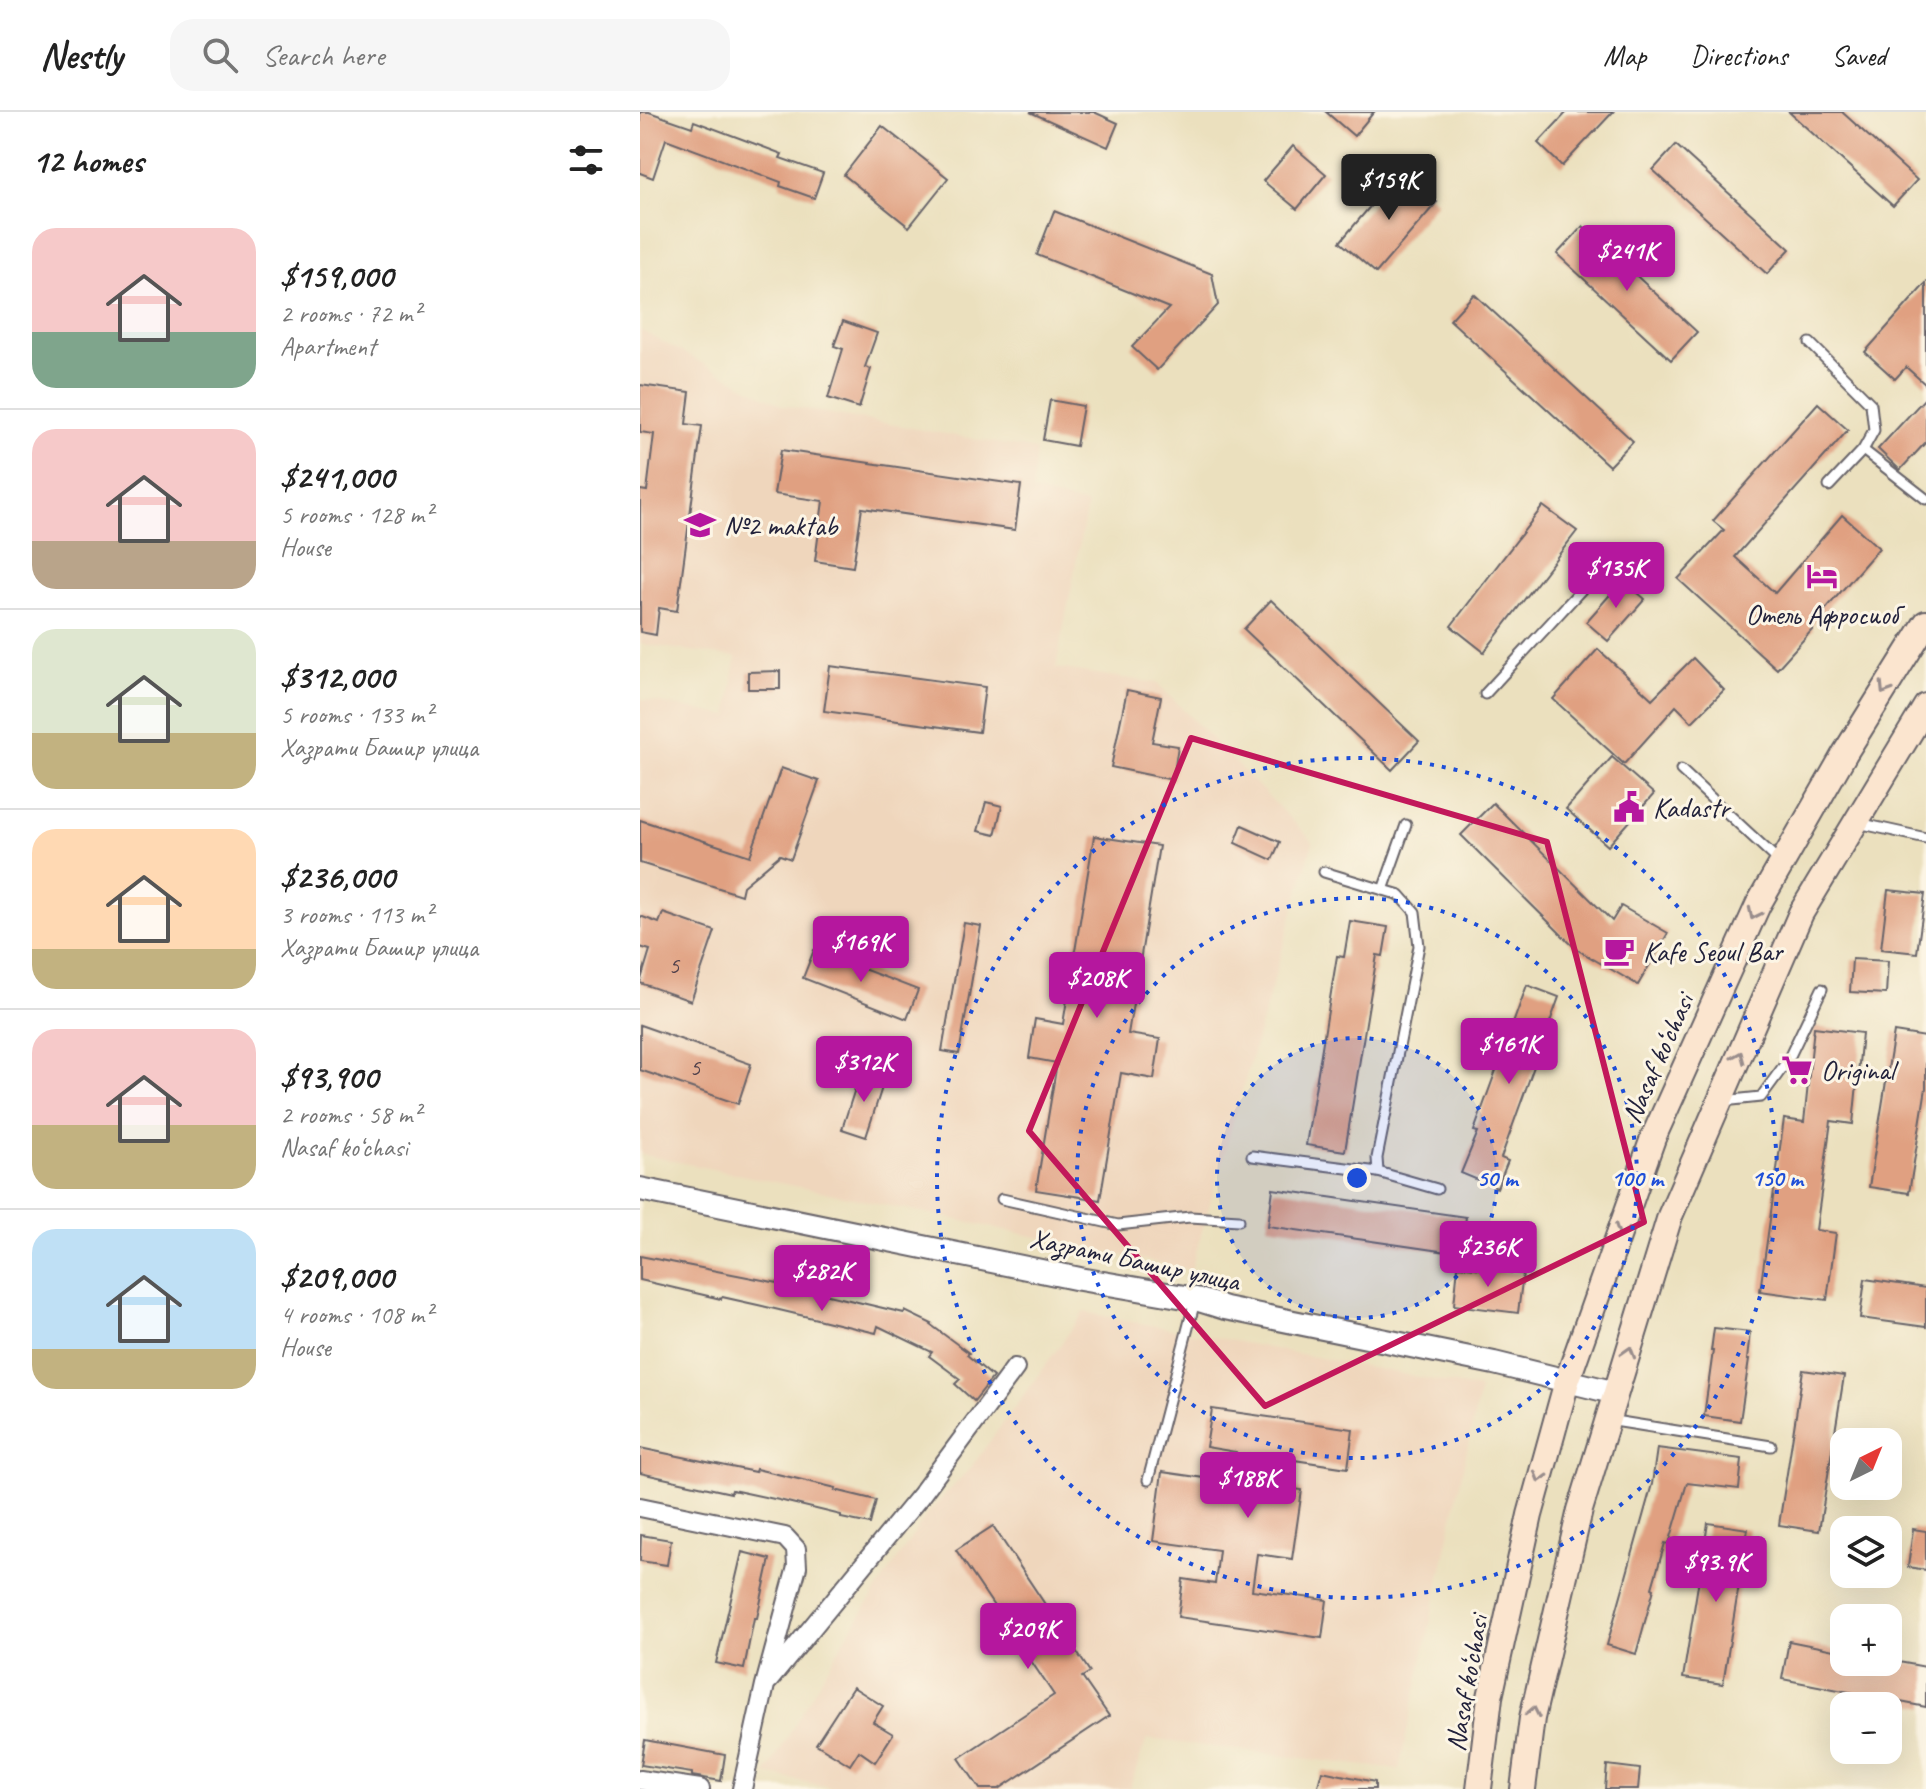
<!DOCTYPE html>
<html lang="en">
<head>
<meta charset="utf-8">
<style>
	body { margin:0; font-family:Caveat,sans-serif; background:#f6f6f6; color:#222; height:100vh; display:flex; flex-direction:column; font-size:30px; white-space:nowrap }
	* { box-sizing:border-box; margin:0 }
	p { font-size:26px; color:#767676 }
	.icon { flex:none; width:44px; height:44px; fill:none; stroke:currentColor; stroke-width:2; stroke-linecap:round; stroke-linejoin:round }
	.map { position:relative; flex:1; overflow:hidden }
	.details { display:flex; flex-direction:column; background:#fff; width:640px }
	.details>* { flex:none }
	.needle { width:52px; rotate:43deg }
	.tools { position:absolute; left:1190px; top:1316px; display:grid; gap:16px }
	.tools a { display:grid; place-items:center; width:72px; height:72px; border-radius:16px; background:#fff; box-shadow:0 8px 32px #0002; font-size:40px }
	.price { position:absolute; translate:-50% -68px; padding:0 18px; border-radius:8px; background:#b5179e; color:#fff; font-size:26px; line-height:52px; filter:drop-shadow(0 2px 4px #0008) }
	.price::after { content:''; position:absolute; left:50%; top:48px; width:24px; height:18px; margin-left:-12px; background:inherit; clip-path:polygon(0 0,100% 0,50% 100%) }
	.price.current { background:#222; color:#fff }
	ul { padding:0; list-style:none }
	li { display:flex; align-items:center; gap:24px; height:200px; padding:0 32px }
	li+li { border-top:2px solid #e0e0e0 }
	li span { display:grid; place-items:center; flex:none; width:224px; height:160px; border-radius:24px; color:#555 }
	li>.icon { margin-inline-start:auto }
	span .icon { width:96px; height:96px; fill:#fffc; stroke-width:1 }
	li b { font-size:34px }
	h2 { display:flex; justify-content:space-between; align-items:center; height:96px; padding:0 32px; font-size:34px }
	header { display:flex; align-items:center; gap:48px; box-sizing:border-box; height:112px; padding:0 40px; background:#fff; border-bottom:2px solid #e0e0e0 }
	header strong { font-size:38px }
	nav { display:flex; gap:44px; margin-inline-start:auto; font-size:28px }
	.search { width:560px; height:72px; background:#f6f6f6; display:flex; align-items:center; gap:20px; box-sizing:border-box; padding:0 28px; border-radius:24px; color:#767676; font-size:30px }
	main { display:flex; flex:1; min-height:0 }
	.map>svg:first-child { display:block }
	.built { fill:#efd6bc }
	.building { fill:#e0a081 }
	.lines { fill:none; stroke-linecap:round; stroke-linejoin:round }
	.service-casing { stroke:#686469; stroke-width:13 }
	.minor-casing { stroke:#686469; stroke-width:22 }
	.tertiary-casing { stroke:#686469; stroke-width:26 }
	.secondary-casing { stroke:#686469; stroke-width:28 }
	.service { stroke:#fff; stroke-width:9 }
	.minor { stroke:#fff; stroke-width:18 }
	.tertiary { stroke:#fff; stroke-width:22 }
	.secondary { stroke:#fbe5cf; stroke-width:24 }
	.oneway { stroke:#998d8c }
	.marked { fill:none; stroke:#c2185b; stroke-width:6; stroke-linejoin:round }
	.ring { fill:none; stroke:#1d4ed8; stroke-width:4; stroke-dasharray:4 8 }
	.labels { text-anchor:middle; stroke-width:6; stroke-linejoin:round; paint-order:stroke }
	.number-label { font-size:24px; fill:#52424c }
	.poi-label { font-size:28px; fill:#22223b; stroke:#fcf5e5; text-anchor:start }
	.street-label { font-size:28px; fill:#22223b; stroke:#fcf5e5 }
	.centre { fill:#1d4ed8; stroke:#fcf5e5; stroke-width:4 }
	.ring-label { font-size:24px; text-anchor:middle; font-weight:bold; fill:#1d4ed8; stroke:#fcf5e5; stroke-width:6; stroke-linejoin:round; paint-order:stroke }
</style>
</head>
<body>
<header>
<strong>Nestly</strong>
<div class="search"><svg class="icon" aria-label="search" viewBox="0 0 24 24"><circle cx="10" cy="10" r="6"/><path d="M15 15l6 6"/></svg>Search here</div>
<nav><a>Map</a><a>Directions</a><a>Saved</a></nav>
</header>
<main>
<section class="details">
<h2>12 homes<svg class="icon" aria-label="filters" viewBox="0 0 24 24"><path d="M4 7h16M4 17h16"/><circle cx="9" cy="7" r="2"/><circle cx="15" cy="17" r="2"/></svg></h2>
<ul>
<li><span style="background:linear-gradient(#f6c9c9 65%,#7fa58c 0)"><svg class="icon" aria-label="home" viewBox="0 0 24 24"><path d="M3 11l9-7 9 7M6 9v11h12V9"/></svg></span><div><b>$159,000</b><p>2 rooms · 72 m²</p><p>Apartment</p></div></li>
<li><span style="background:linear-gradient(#f6c9c9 70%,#b9a48a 0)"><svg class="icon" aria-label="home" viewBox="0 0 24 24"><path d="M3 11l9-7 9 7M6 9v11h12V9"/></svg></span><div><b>$241,000</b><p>5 rooms · 128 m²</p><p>House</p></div></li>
<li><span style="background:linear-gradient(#dfe7d0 65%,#c2b280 0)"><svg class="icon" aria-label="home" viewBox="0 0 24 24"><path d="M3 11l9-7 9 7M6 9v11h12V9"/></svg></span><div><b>$312,000</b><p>5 rooms · 133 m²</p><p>Хазрати Башир улица</p></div></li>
<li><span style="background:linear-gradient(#ffd9b3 75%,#c2b280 0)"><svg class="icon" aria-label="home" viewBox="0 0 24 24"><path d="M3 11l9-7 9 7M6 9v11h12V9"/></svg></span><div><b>$236,000</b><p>3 rooms · 113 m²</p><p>Хазрати Башир улица</p></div></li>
<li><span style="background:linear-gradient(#f6c9c9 60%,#c2b280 0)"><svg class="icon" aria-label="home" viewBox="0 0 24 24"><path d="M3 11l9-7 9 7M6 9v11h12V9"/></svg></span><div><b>$93,900</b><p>2 rooms · 58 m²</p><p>Nasaf ko‘chasi</p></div></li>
<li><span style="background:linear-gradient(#bfe0f5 75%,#c2b280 0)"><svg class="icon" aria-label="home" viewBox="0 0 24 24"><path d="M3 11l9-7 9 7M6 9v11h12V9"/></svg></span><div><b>$209,000</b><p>4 rooms · 108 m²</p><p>House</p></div></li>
</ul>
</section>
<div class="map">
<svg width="1286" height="1677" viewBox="0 0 1286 1677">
	<rect width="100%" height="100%" fill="#fcf5e5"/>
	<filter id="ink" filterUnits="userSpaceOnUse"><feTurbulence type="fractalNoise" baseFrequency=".0125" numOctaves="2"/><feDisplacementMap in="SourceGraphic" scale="16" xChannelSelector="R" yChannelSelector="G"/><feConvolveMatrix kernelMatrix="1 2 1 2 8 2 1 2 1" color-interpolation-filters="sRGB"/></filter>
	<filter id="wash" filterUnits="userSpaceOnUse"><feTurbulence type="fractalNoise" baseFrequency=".006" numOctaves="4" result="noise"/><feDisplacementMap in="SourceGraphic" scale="32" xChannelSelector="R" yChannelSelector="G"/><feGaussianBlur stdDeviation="1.8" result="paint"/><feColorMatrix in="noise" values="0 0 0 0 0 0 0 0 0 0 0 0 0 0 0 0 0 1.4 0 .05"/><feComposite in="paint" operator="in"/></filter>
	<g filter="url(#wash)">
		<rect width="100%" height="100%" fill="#ebe0be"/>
		<g class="built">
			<path d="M 0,218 L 141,293 L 396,338 L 392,379 L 447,393 L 416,556 L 517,571 L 673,730 L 551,1158 L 290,1102 L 0,1042 L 0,587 L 88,604 L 96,545 L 0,532 Z"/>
			<path d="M 444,1200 L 840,1277 L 759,1658 L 507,1627 L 489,1677 L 198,1677 L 126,1662 L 204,1528 L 287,1402 L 331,1355 Z"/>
		</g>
		<g id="blocks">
			<g class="building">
				<path d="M 0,0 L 9,0 L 52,15 L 54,9 L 142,42 L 140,46 L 183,61 L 174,86 L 140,74 L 141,70 L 26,27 L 13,66 L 0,61 Z"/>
				<path d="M 390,0 L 454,0 L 478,11 L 468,35 Z"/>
				<path d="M 686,0 L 734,0 L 714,24 Z"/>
				<path d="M 927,0 L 973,0 L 922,54 L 898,31 Z"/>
				<path d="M 1149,0 L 1202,0 L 1277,68 L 1253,94 Z"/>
				<path d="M 242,14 L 308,66 L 269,115 L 204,63 Z"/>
				<path d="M 1036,33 L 1150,137 L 1127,162 L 1013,58 Z"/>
				<path d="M 653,34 L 686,62 L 657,97 L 623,69 Z"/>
				<path d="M 761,58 L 797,90 L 736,161 L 700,130 Z"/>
				<path d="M 414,99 L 572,162 L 578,193 L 517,258 L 492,235 L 529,196 L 397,143 Z"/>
				<path d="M 943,114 L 1057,220 L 1031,248 L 917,142 Z"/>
				<path d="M 1286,171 L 1286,273 L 1266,255 L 1255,267 L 1225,240 Z"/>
				<path d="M 834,182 L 993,329 L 969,354 L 810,208 Z"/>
				<path d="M 203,209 L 237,221 L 225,255 L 231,257 L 219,296 L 188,286 L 203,237 L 194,234 Z"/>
				<path d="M 0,273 L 50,280 L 46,312 L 62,314 L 37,499 L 19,496 L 16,523 L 0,520 L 0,378 L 7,379 L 14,322 L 0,320 Z"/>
				<path d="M 1286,285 L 1286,330 L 1260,358 L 1238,337 Z"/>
				<path d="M 410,288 L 443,294 L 436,334 L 403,328 Z"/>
				<path d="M 1178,291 L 1208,318 L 1095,445 L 1135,481 L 1202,403 L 1239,436 L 1171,514 L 1173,517 L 1137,557 L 1038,467 L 1084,418 L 1073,409 Z"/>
				<path d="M 141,338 L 381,373 L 375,418 L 222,396 L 213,455 L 175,449 L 183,389 L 134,382 Z"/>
				<path d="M 903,394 L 937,419 L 844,540 L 811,514 Z"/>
				<path d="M 983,468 L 1005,487 L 968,529 L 946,510 Z"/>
				<path d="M 631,488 L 779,629 L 752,658 L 604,517 Z"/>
				<path d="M 958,537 L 1012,587 L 1053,546 L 1084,578 L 1052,610 L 1036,594 L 984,652 L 913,587 Z"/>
				<path d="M 190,554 L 345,575 L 339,620 L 184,599 Z"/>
				<path d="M 140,559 L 140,577 L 108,577 L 108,560 Z"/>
				<path d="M 487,578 L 521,585 L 512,630 L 538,634 L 533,668 L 471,655 Z"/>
				<path d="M 972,645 L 1014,682 L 968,734 L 926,697 Z"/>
				<path d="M 141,656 L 179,669 L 151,747 L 140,743 L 103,774 L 101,783 L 0,751 L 0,708 L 110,744 Z"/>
				<path d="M 346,690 L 362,694 L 355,723 L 338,719 Z"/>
				<path d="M 853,691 L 972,809 L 981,794 L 1028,821 L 998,873 L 936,837 L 821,723 Z"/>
				<path d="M 602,713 L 640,730 L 632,748 L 595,731 Z"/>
				<path d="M 454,724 L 519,734 L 488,922 L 520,927 L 514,967 L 481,961 L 460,1088 L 396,1078 L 417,951 L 389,946 L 395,907 L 423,912 Z"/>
				<path d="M 1248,778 L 1285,782 L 1277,841 L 1241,837 Z"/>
				<path d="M 23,801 L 75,819 L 51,889 L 0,871 L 10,838 L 0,835 L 0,804 L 19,811 Z"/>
				<path d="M 710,809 L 748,815 L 743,844 L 737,843 L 705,1039 L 666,1033 L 697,844 L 704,845 Z"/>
				<path d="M 324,811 L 341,814 L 319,942 L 302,939 Z"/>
				<path d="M 174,838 L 278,878 L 267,907 L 163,866 Z"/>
				<path d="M 1212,847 L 1248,849 L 1246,882 L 1210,880 Z"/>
				<path d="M 887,873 L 919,885 L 861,1046 L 868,1049 L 857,1076 L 821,1061 L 838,1020 L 834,1019 Z"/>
				<path d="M 0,913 L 111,952 L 98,992 L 0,958 Z"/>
				<path d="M 1174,915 L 1222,921 L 1213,1012 L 1191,1009 L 1176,1118 L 1196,1121 L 1187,1188 L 1120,1179 L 1144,1007 L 1164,1010 Z"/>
				<path d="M 1254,920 L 1286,925 L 1286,976 L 1269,1081 L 1229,1075 Z"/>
				<path d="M 221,958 L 245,966 L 226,1025 L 202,1017 Z"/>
				<path d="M 633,1077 L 826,1105 L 821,1142 L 628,1114 Z"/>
				<path d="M 0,1144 L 138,1171 L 264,1201 L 265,1199 L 292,1212 L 291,1213 L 329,1241 L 327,1243 L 353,1265 L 334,1289 L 315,1272 L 320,1267 L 289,1244 L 292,1240 L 238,1214 L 236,1221 L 118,1193 L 82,1185 L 81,1187 L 0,1168 Z"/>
				<path d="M 818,1154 L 883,1162 L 878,1201 L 814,1193 Z"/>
				<path d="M 1225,1167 L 1286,1176 L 1286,1215 L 1220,1206 Z"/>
				<path d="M 1074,1216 L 1110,1220 L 1107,1248 L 1109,1248 L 1100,1309 L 1064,1304 L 1073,1239 L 1071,1239 Z"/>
				<path d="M 1163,1258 L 1204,1264 L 1179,1419 L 1139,1413 Z"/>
				<path d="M 572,1297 L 713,1317 L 708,1356 L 634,1345 L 630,1374 L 662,1378 L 652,1447 L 617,1442 L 612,1478 L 687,1488 L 682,1526 L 538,1505 L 543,1467 L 575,1472 L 579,1438 L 513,1429 L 522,1360 L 592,1370 L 596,1340 L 566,1335 Z"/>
				<path d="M 0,1336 L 115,1360 L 116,1357 L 196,1376 L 195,1378 L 236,1388 L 230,1412 L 201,1406 L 201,1403 L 139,1388 L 92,1378 L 91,1381 L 0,1361 Z"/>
				<path d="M 1017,1336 L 1102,1347 L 1099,1377 L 1047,1371 L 1029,1432 L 1025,1431 L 1012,1476 L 1014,1477 L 996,1542 L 967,1533 L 1012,1372 Z"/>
				<path d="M 1068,1411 L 1108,1417 L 1083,1572 L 1043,1566 Z"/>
				<path d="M 353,1414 L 450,1560 L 442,1565 L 469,1604 L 359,1677 L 340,1677 L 319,1646 L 414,1583 L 316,1438 Z"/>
				<path d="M 1273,1417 L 1286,1419 L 1286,1458 L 1268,1455 Z"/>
				<path d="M 1,1423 L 31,1428 L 27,1453 L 0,1449 Z"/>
				<path d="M 102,1440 L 130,1447 L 117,1506 L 114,1506 L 104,1557 L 76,1551 Z"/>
				<path d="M 1149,1529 L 1204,1540 L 1204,1550 L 1248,1550 L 1248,1548 L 1286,1555 L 1286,1595 L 1142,1567 Z"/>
				<path d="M 213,1575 L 243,1594 L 233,1610 L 253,1622 L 235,1650 L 219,1639 L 210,1653 L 176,1632 Z"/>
				<path d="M 5,1628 L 85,1643 L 81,1669 L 52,1664 L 52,1661 L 1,1653 Z"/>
				<path d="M 967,1653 L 1000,1657 L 998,1677 L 965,1677 Z"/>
				<path d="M 682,1659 L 735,1670 L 735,1677 L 677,1677 Z"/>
			</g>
		</g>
	</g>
	<g filter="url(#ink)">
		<use href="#blocks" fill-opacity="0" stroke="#686469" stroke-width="2"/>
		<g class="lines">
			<defs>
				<g id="service">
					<path d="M 1170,231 L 1231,292 L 1234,318 L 1223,338 L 1189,374"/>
					<path d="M 1223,338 L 1286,387"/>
					<path d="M 845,582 L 977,439"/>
					<path d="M 1041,658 L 1141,751"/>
					<path d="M 1218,711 L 1286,726"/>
					<path d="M 684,760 L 760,783 L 775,800 L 779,834 L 737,1046 L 738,1060 L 797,1077"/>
					<path d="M 743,778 L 766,713"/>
					<path d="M 1083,989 L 1121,985 L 1148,948 L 1182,877"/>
					<path d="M 612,1044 L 738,1060"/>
					<path d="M 362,1087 L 478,1113 L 550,1105 L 599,1108"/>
					<path d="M 968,1308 L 1131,1334"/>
					<path d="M 508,1368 L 555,1189"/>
				</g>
				<g id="minor">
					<path d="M 0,1395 L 145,1425 L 156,1437 L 157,1455 L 125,1573 L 102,1677"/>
					<path d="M 129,1568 L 280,1384 L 375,1256"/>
					<path d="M 0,1668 L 60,1677"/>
				</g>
				<path id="tertiary" d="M 0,1077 L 440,1167 L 556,1187 L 585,1196 L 854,1251 L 976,1281"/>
				<g id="secondary">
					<path d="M 839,1677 L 850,1585 L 890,1403 L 927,1269 L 1013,1026 L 1118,793 L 1205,641 L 1286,511"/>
					<path d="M 883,1677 L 892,1606 L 940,1398 L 1030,1104 L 1161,801 L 1286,594"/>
				</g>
			</defs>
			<use href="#service" class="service-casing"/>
			<use href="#minor" class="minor-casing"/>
			<use href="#tertiary" class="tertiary-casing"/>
			<use href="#secondary" class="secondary-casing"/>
			<use href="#service" class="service"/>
			<use href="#minor" class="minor"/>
			<use href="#tertiary" class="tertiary"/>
			<use href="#secondary" class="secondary"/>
		</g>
		<defs><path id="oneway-chevron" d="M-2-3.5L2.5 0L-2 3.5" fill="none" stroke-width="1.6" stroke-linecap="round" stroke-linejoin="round" transform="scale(2)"/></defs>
		<g class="oneway">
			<use href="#oneway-chevron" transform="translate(1245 577) rotate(122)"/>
			<use href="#oneway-chevron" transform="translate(1114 802) rotate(115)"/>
			<use href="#oneway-chevron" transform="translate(1099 945) rotate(-67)"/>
			<use href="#oneway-chevron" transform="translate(981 1118) rotate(109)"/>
			<use href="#oneway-chevron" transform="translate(989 1240) rotate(-73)"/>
			<use href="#oneway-chevron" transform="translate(900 1365) rotate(106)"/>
			<use href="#oneway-chevron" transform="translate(893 1600) rotate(-79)"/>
		</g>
	</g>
	<path class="marked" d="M 551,626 L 907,730 L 1004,1110 L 625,1294 L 389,1019 Z"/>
	<circle cx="717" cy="1066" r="140" fill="#1d4ed8" fill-opacity=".12"/>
	<g class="ring">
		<circle cx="717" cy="1066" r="140"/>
		<circle cx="717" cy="1066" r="280"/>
		<circle cx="717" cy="1066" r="420"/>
	</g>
	<defs>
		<symbol id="school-bare" viewBox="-9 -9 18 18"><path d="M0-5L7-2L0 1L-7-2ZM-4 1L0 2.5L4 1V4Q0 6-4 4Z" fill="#b5179e" stroke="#fcf5e5" stroke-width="2.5" paint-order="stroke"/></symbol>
		<symbol id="hotel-bare" viewBox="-9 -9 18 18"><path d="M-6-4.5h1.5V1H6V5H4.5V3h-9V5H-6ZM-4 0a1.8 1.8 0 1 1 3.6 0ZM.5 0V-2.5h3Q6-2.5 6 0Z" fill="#b5179e" stroke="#fcf5e5" stroke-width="2.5" paint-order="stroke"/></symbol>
		<symbol id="civic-bare" viewBox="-9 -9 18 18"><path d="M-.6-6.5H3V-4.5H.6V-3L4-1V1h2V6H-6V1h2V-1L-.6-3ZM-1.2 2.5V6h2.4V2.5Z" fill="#b5179e" stroke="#fcf5e5" stroke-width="2.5" paint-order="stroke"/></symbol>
		<symbol id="cafe-bare" viewBox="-9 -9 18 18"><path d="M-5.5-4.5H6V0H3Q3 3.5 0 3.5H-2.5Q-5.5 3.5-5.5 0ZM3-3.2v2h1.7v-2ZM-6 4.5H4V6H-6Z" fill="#b5179e" stroke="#fcf5e5" stroke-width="2.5" paint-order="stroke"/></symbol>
		<symbol id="supermarket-bare" viewBox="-9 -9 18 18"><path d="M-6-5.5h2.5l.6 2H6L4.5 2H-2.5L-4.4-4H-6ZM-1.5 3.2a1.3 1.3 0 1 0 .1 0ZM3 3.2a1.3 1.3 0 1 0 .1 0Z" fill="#b5179e" stroke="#fcf5e5" stroke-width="2.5" paint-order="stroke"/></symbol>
	</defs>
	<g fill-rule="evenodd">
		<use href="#school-bare" x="38" y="391" width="44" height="44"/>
		<use href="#hotel-bare" x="1160" y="442" width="44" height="44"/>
		<use href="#civic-bare" x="967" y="673" width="44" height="44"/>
		<use href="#cafe-bare" x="957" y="817" width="44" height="44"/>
		<use href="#supermarket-bare" x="1135" y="936" width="44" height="44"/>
	</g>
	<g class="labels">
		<g class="number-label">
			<text x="34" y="861">5</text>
			<text x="55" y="963">5</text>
		</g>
		<g class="poi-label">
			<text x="84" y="423">№2 maktab</text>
			<text x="1182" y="512" text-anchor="middle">Отель Афросиоб</text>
			<text x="1013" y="705">Kadastr</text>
			<text x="1003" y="849">Kafe Seoul Bar</text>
			<text x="1181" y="968">Original</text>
		</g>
		<g class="street-label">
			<text transform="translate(1017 946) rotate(-66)" y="10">Nasaf ko‘chasi</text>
			<text transform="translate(495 1147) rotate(12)" y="10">Хазрати Башир улица</text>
			<text transform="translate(826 1571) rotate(-80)" y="10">Nasaf ko‘chasi</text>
		</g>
	</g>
	<circle cx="717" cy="1066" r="12" class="centre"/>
	<g class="ring-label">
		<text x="857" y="1074">50 m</text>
		<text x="997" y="1074">100 m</text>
		<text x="1137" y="1074">150 m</text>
	</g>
</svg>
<div class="tools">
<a><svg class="needle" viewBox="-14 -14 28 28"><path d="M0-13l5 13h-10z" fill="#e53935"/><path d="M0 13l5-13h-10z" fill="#767676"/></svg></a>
<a><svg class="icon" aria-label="layers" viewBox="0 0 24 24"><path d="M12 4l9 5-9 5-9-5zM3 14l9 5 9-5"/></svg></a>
<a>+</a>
<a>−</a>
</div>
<b class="price current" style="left:749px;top:110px">$159K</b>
<b class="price" style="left:987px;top:181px">$241K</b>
<b class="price" style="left:976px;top:498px">$135K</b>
<b class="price" style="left:221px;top:872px">$169K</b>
<b class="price" style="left:457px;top:908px">$208K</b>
<b class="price" style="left:869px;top:974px">$161K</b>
<b class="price" style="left:224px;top:992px">$312K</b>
<b class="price" style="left:848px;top:1177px">$236K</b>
<b class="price" style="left:182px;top:1201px">$282K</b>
<b class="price" style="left:608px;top:1408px">$188K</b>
<b class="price" style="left:1076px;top:1492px">$93.9K</b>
<b class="price" style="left:388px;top:1559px">$209K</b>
</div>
</main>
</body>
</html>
